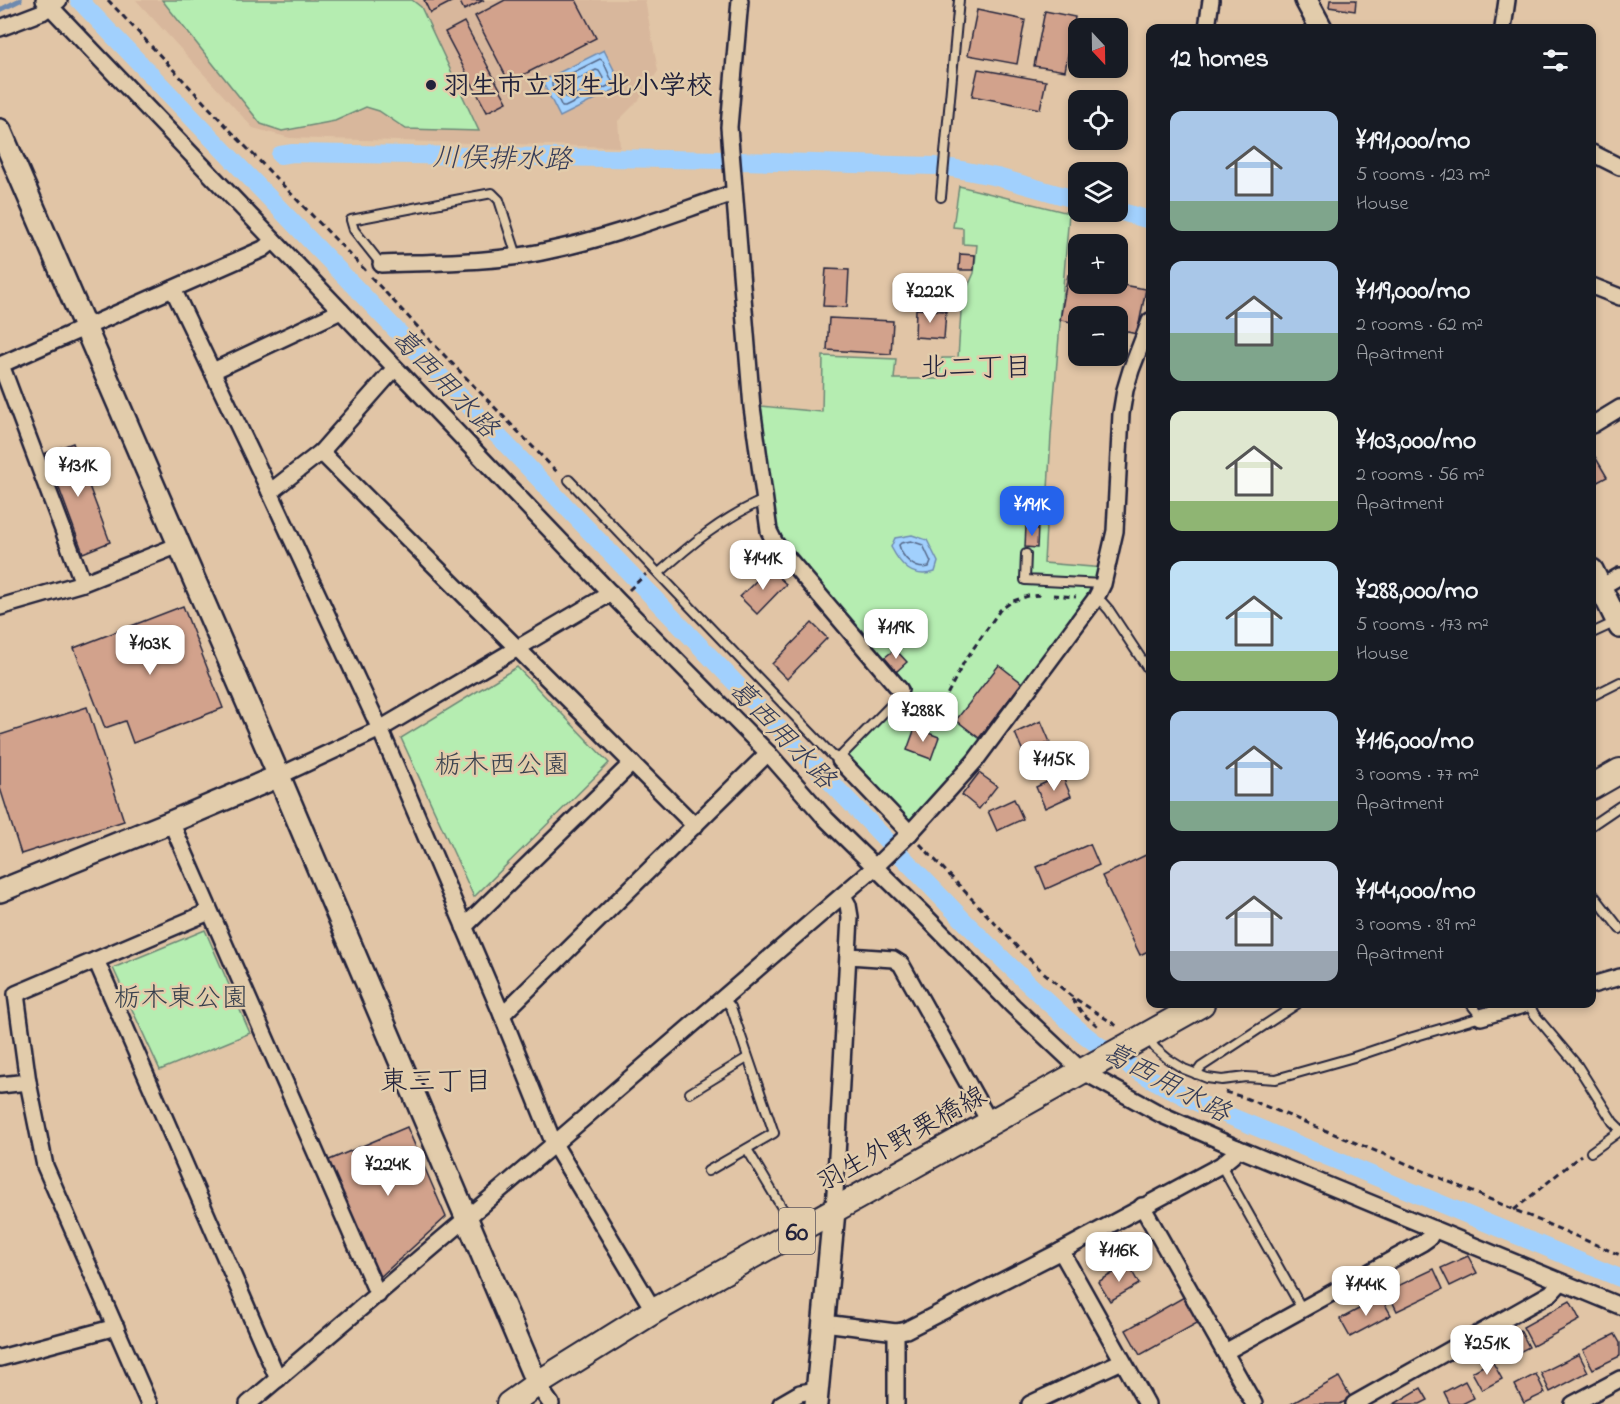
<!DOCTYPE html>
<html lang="en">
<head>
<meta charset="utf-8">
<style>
	body { margin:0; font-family:"Indie Flower","Klee One",sans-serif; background:#20242c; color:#f1f3f6; height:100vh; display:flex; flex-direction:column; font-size:22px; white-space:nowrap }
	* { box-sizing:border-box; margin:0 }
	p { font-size:20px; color:#9ea1a6 }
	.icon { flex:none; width:33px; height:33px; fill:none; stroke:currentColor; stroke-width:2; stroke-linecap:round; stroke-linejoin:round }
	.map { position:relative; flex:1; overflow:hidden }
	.details { position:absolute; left:1146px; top:24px; width:450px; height:984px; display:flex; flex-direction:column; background:#171b24; border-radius:12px; box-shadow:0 3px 9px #0003 }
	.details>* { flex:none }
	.needle { width:39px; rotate:158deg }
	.buttons { position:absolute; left:1068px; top:18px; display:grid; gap:12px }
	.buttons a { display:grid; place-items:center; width:60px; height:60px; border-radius:12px; background:#171b24; box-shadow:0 3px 9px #0003; font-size:30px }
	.price { position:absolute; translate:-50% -51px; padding:0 14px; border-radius:12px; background:#fff; color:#222; font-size:20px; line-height:39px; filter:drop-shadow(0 2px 3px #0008) }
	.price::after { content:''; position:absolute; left:50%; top:36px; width:18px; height:14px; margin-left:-9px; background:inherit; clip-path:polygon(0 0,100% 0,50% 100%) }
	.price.selected { background:#2563eb; color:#fff }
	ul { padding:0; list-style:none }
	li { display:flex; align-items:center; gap:18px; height:150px; padding:0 24px }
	li span { display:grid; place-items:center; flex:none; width:168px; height:120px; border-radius:12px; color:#555 }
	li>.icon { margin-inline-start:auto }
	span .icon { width:72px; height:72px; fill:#fffc; stroke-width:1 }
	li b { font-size:26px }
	h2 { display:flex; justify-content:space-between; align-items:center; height:72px; padding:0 24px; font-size:26px }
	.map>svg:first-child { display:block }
	.built { fill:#d8b79c }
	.green { fill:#b5edb1; stroke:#6c8876; stroke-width:1.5 }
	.water { fill:#a1d0fd; stroke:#6e8aaf; stroke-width:1.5 }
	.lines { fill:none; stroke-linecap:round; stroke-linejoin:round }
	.shore { stroke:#556889; stroke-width:1.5 }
	.stream { stroke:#6e8aaf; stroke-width:5 }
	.canal { stroke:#a1d0fd; stroke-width:18 }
	.building { fill:#d2a28c; stroke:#22223b; stroke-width:1.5 }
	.lane-casing { stroke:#22223b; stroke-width:12 }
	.street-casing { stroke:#22223b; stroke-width:20 }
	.secondary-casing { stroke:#22223b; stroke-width:26 }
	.primary-casing { stroke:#22223b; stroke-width:28 }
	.path { stroke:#22223b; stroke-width:3; stroke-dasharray:6 4.5; stroke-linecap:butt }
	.lane { stroke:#e2ccab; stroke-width:8 }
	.street { stroke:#e2ccab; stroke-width:15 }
	.secondary { stroke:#e2ccab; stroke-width:21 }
	.primary { stroke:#e2ccab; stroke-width:24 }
	.poi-dot { fill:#22223b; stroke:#e2ccab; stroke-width:2 }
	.labels { text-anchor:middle; stroke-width:5; stroke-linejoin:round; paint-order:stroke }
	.shield { fill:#e2ccab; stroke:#5c555d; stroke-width:1.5 }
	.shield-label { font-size:26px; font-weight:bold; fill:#22223b }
	.poi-label { font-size:27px; font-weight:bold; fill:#22223b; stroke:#e2ccab; text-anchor:start }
	.park-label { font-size:27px; fill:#38404d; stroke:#e2ccab }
	.street-label { font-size:27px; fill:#22223b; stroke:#e2ccab }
	.water-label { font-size:28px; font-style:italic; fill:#353c58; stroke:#e2ccab }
	.neighbourhood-label { font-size:28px; fill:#22223b; stroke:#e2ccab }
</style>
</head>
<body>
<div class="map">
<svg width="1620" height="1404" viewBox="0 0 1620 1404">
	<rect width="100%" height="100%" fill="#e1c5a6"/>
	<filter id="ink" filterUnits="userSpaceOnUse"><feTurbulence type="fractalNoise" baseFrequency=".0167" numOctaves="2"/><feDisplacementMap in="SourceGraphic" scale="12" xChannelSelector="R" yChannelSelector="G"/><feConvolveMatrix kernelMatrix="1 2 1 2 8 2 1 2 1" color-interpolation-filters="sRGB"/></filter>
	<g filter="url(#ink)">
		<path class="built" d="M 136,0 L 645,0 L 658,71 L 639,100 L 618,121 L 620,147 L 290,138 L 253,128 Z"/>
		<g class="green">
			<path d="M 162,0 L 412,0 L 421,7 L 479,131 L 406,129 L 379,111 L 366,107 L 335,121 L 282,131 L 261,124 Z"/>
			<path d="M 959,186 L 1069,213 L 1051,435 L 1044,563 L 1104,568 L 1096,591 L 971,753 L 914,819 L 905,820 L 848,761 L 848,755 L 906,695 L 902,681 L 774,529 L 761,406 L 822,412 L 823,356 L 896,359 L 894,379 L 939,379 L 942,358 L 958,358 L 961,311 L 966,291 L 974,273 L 977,245 L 963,244 L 963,228 L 953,227 Z"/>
			<path d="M 517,667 L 609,763 L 474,897 L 401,738 Z"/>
			<path d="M 205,930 L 250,1033 L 160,1070 L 113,968 Z"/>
		</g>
		<g class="water">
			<path d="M 604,50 L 622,86 L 560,117 L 542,81 Z"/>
			<path d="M 912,535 L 927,540 L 938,562 L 935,572 C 912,579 901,566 891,547 L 895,538 Z"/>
		</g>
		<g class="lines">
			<g class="shore">
				<path d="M 600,59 L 603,61 L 612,81 L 612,84 L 565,107 L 562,107 L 552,86 L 552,83 Z"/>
				<path d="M 596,70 L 599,71 L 603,78 L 602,81 L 569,98 L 565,97 L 562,89 L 562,87 Z"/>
				<path d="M 911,541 L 923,545 L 931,562 L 929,567 C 915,571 902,558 899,545 L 901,543 Z"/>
			</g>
			<path class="stream" d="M 0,10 L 20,0"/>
			<g class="canal">
				<path d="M 79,0 L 968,925 C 1006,962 1044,1001 1085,1035 C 1121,1064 1162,1086 1203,1105 L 1620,1278"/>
				<path d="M 280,155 L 293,153 L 725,160"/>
				<path d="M 737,161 L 935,166"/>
				<path d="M 952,168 L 997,177 L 1078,200"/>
				<path d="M 1118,211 L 1150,220"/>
			</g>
		</g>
		<g class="building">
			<path d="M 424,0 L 455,0 L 430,13 Z"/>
			<path d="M 459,0 L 484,0 L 464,10 Z"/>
			<path d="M 505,0 L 576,0 L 596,38 L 509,82 L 475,16 Z"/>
			<path d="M 1330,0 L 1356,0 L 1355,11 L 1329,7 Z"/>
			<path d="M 977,10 L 1025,20 L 1017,64 L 968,55 Z"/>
			<path d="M 1045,11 L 1075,17 L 1065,71 L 1034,66 Z"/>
			<path d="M 464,22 L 507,102 L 487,112 L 445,32 Z"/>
			<path d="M 978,69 L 1046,81 L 1040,109 L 972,96 Z"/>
			<path d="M 960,254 L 975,255 L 974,270 L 959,270 Z"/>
			<path d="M 826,269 L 849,270 L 847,307 L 823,306 Z"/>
			<path d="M 1068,275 L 1078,277 L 1078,284 L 1117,284 L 1146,289 L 1137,334 L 1118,330 L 1118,316 L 1078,316 L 1078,323 L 1060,320 Z"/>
			<path d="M 916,309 L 946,311 L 944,339 L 915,337 Z"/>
			<path d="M 829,318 L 893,321 L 891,354 L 827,350 Z"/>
			<path d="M 73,443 L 110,542 L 83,553 L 46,453 Z"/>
			<path d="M 1594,455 L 1607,477 L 1592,485 L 1592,457 Z"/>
			<path d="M 1026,526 L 1038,526 L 1037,548 L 1025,547 Z"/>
			<path d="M 769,568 L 786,584 L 757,614 L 740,597 Z"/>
			<path d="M 183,606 L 223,708 L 133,743 L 125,721 L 105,728 L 74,648 Z"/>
			<path d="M 812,623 L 827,638 L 787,679 L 772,664 Z"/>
			<path d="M 895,649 L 907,662 L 896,672 L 884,658 Z"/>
			<path d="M 999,665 L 1022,683 L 979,738 L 956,720 Z"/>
			<path d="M 87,707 L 124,821 L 21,854 L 0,788 L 0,735 Z"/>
			<path d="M 1041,721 L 1050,742 L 1024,754 L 1015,733 Z"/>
			<path d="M 915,728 L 939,737 L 931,759 L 907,750 Z"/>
			<path d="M 979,773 L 997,786 L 979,809 L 962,795 Z"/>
			<path d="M 1062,775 L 1071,796 L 1045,808 L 1036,787 Z"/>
			<path d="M 1014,799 L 1023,819 L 997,831 L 988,811 Z"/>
			<path d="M 1090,844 L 1099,865 L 1046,889 L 1037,867 Z"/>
			<path d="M 1150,853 L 1150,950 L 1140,955 L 1102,876 Z"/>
			<path d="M 407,1127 L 446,1217 L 379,1278 L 327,1161 Z"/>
			<path d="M 1468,1256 L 1477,1273 L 1450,1286 L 1441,1268 Z"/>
			<path d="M 1128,1264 L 1139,1284 L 1110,1301 L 1098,1282 Z"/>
			<path d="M 1434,1269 L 1443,1289 L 1397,1311 L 1387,1291 Z"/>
			<path d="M 1184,1297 L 1199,1322 L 1140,1355 L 1126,1330 Z"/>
			<path d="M 1381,1297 L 1391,1315 L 1350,1337 L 1340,1319 Z"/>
			<path d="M 1570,1301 L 1580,1320 L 1533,1346 L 1523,1327 Z"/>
			<path d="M 1520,1330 L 1529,1347 L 1504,1360 L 1495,1343 Z"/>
			<path d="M 1615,1334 L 1620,1343 L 1620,1356 L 1593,1369 L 1583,1350 Z"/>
			<path d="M 1579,1354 L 1588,1372 L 1550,1392 L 1541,1373 Z"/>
			<path d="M 1492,1361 L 1502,1379 L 1482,1390 L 1472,1372 Z"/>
			<path d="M 1536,1374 L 1545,1393 L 1524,1403 L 1515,1385 Z"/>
			<path d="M 1339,1377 L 1351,1398 L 1340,1404 L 1291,1404 Z"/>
			<path d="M 1465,1381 L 1474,1398 L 1462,1404 L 1450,1404 L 1444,1392 Z"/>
			<path d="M 1421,1388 L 1428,1400 L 1420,1404 L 1394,1404 Z"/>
		</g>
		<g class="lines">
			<defs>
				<g id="lane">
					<path d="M 941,197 L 959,0"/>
					<path d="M 381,264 L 354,230 L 351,220 L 492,193 L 499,200 L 517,256"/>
					<path d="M 569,480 L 832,755 L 840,760 L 843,754 L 900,696 L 900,690"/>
					<path d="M 1026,554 L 1025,580 L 1103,584"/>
					<path d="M 659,573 C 691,544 724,517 764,500"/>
					<path d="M 1096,598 L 1102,602 L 1109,610 L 1150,672"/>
					<path d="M 1592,633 L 1616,622"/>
					<path d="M 1592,696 L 1620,682"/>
					<path d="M 1592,825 L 1620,806"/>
					<path d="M 1592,893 L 1620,929"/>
					<path d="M 1529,1004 L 1534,1014 L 1577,1065 L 1613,1122 L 1620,1129"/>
					<path d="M 1148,1038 L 1155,1048 L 1168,1059 L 1184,1069 L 1207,1078 L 1222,1080 L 1246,1077 L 1276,1079 L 1354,1057 L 1413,1037 L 1481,1017 L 1471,1004"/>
					<path d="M 1196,1074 L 1201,1067 L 1297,1004"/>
					<path d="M 690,1093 L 747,1058 L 748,1059"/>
					<path d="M 747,1149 L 794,1228"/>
					<path d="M 1591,1152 L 1620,1131"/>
					<path d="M 1221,1165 L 1302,1309"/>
					<path d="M 708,1171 L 774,1133 L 731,1007 L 723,998"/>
				</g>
				<g id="street">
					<path d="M 44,0 L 618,601 L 768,753 L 826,819 L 927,918 L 1013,1006 L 1082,1071 L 1162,1115 L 1237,1148 L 1620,1306"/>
					<path d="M 740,0 L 729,127 L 752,407 L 769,531 L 775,543 L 900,690"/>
					<path d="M 0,28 L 42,12 L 59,0"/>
					<path d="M 1207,28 L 1211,0"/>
					<path d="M 1503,28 L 1507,0"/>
					<path d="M 1592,153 L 1620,167"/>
					<path d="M 381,264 C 437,262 496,263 551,250 C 613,237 674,213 734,193"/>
					<path d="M 1592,286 L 1620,297"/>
					<path d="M 173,289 L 270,492 L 380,729 L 502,1015 L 554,1144 L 654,1311"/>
					<path d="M 0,365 L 263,249 L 273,241"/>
					<path d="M 1,365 L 83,583"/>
					<path d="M 213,371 L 341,311"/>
					<path d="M 1592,425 L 1620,408"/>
					<path d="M 321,452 L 695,826"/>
					<path d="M 270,492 L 321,452 L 395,368"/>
					<path d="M 1601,587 L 1620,576"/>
					<path d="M 0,607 L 83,583 L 179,545"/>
					<path d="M 840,760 L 910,833"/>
					<path d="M 279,776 L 380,729 L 611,593"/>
					<path d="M 171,822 L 378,1295"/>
					<path d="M 464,927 L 632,763"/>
					<path d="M 849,956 L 893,959 L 901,964 L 990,1123"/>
					<path d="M 96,960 L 278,1379"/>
					<path d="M 1592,985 L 1620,977"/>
					<path d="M 502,1015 L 768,753"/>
					<path d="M 1481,1017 L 1527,1004"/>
					<path d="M 0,1085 L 28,1082"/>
					<path d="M 1142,1206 L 1254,1404"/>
					<path d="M 834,1211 L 850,917 L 848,905 L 843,896"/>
					<path d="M 1061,1251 L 1147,1404"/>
					<path d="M 824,1323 L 896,1332 L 906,1330 L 1061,1251 L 1221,1165 L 1233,1155 L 1237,1148"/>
					<path d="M 1225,1352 L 1422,1243 L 1429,1238 L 1434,1229"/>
					<path d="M 0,1358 L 116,1327"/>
					<path d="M 537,1384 L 551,1404"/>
					<path d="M 149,1404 L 45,1166 L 28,1082 L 16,994 L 209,912"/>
					<path d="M 248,1404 L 554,1144 L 875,867 L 910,833 L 975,761 L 1096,598 L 1103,584 L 1115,531 L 1121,414 L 1125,390 L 1131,370 L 1150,321"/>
					<path d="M 781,1404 L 800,1393 L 817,1390"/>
					<path d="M 896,1404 L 896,1332"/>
					<path d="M 1030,1404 L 1122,1361"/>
					<path d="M 1354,1404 L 1551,1293 L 1561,1282"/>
					<path d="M 1573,1404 L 1620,1379"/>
				</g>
				<g id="secondary">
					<path d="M 1306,0 L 1321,28"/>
					<path d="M 0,130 L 279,776 L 537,1384"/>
					<path d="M 1592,570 L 1620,627"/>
					<path d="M 0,891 L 171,822 L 279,776"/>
					<path d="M 816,1404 L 834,1211"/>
				</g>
				<g id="primary">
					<path d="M 1592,787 L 1620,771"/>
					<path d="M 509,1404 L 537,1384 L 654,1311 L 1202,1004"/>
				</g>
			</defs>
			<use href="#lane" class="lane-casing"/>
			<use href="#street" class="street-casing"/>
			<use href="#secondary" class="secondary-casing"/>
			<use href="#primary" class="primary-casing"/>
			<g class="path">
				<path d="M 108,0 L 244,145 L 367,272"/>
				<path d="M 371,277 L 445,356 L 559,474"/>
				<path d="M 629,590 L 646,574"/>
				<path d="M 1053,595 L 1076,597"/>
				<path d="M 933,722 L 964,662 L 1000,610 L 1013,601 L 1028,596 L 1043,595"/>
				<path d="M 920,844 L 1023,953 L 1042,971 L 1071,996 L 1120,1028"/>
				<path d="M 1072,999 L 1083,1014 L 1100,1028"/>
				<path d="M 1225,1092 L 1243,1097 L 1398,1160 L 1620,1255"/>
				<path d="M 1514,1210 L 1581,1155"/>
			</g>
			<use href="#lane" class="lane"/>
			<use href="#street" class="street"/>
			<use href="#secondary" class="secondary"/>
			<use href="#primary" class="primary"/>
		</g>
	</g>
	<circle class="poi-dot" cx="431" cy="85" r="6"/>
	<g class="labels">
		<rect class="shield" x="779" y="1208" width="36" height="46" rx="4.5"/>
		<g class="shield-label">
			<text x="797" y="1240">60</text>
		</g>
		<g class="poi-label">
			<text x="443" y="94">羽生市立羽生北小学校</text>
		</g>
		<g class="park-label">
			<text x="502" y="773">栃木西公園</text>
			<text x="181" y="1006">栃木東公園</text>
		</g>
		<g class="street-label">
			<text transform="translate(901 1138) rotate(-29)" y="9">羽生外野栗橋線</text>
		</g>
		<g class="water-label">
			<text transform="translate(502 157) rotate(1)" y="10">川俣排水路</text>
			<text transform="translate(446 382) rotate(46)" y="10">葛西用水路</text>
			<text transform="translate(783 733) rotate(46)" y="10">葛西用水路</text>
			<text transform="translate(1167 1081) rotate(28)" y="10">葛西用水路</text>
		</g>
		<g class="neighbourhood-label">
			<text x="976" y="376">北二丁目</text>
			<text x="436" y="1090">東三丁目</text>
		</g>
	</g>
</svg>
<div class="buttons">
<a><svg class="needle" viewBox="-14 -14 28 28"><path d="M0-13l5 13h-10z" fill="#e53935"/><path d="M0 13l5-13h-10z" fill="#9ea1a6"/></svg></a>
<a><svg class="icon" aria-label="locate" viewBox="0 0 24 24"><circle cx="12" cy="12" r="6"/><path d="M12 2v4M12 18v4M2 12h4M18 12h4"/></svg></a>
<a><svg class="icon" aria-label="layers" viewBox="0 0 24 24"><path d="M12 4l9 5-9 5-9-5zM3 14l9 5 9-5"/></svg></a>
<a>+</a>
<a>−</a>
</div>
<b class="price" style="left:930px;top:324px">¥222K</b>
<b class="price" style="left:78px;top:498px">¥131K</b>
<b class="price selected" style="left:1032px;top:537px">¥191K</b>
<b class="price" style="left:763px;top:591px">¥141K</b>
<b class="price" style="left:896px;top:660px">¥119K</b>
<b class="price" style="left:150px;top:676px">¥103K</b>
<b class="price" style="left:923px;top:743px">¥288K</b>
<b class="price" style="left:1054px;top:792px">¥115K</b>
<b class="price" style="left:388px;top:1197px">¥224K</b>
<b class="price" style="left:1119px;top:1283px">¥116K</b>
<b class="price" style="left:1366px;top:1317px">¥144K</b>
<b class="price" style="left:1487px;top:1376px">¥251K</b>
<section class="details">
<h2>12 homes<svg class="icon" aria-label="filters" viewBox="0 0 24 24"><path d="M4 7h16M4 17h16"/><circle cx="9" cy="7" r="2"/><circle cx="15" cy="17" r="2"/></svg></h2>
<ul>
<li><span style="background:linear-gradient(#a9c7e8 75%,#7fa58c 0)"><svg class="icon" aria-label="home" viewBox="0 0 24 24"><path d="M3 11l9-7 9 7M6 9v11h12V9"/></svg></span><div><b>¥191,000/mo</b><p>5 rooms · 123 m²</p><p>House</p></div></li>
<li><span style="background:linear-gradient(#a9c7e8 60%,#7fa58c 0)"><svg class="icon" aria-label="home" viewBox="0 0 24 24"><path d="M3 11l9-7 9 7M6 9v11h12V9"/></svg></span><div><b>¥119,000/mo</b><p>2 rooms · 62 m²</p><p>Apartment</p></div></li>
<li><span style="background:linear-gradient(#dfe7d0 75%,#8fb573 0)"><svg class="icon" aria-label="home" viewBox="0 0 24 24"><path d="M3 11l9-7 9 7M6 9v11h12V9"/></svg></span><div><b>¥103,000/mo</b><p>2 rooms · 56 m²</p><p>Apartment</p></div></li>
<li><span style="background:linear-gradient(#bfe0f5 75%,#8fb573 0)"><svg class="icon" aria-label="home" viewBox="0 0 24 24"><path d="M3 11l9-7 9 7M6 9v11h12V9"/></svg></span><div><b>¥288,000/mo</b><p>5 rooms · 173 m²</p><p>House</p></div></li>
<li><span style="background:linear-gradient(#a9c7e8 75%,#7fa58c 0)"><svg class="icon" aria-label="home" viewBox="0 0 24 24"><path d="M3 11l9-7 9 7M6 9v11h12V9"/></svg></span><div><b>¥116,000/mo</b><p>3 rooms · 77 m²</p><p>Apartment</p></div></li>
<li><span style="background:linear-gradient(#c9d6e8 75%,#9aa5b1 0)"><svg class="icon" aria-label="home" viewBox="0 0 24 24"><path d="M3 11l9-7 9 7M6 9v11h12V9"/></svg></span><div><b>¥144,000/mo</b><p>3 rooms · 89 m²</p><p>Apartment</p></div></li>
</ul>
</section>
</div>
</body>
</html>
